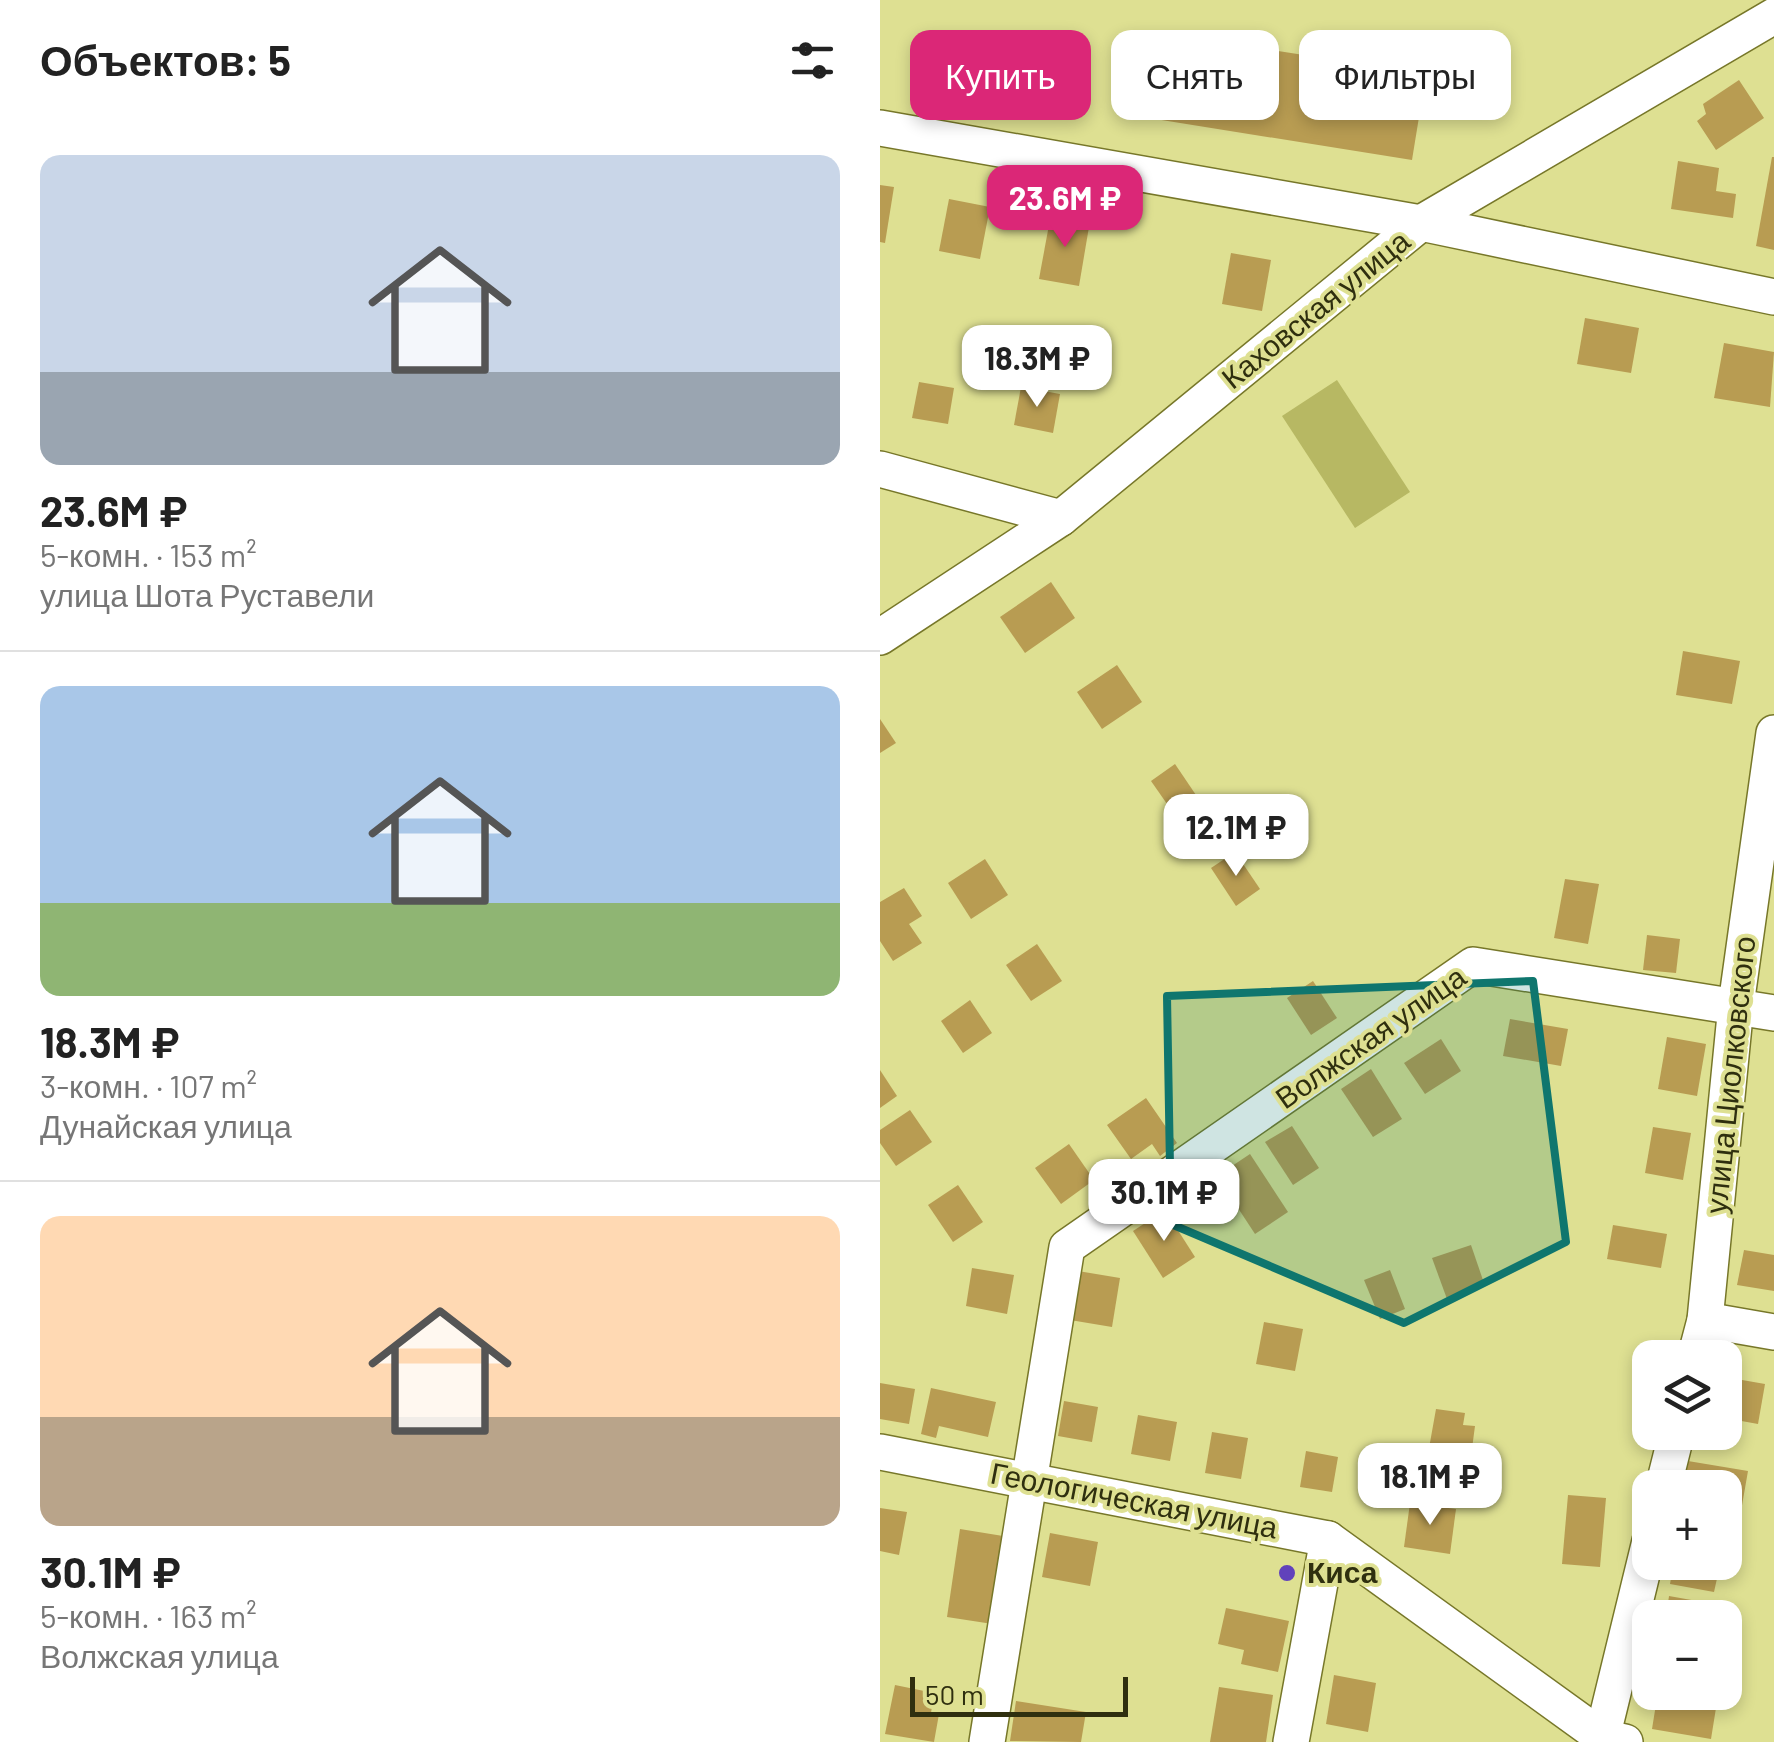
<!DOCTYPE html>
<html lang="ru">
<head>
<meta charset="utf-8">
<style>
	body { margin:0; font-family:Barlow,sans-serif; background:#f2f2f2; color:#222; height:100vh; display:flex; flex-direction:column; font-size:38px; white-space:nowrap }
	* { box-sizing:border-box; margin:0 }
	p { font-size:32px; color:#767676 }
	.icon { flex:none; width:55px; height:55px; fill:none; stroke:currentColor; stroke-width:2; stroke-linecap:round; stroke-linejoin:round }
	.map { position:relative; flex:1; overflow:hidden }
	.drawer { display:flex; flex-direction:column; background:#fff; width:880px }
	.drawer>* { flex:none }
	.hud { position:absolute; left:30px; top:30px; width:712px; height:90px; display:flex; gap:20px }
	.tools { position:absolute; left:752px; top:1340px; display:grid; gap:20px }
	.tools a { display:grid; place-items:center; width:110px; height:110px; border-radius:20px; background:#fff; box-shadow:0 5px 15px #0003; font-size:50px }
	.scale { position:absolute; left:30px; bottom:25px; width:218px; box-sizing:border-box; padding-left:10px; border:5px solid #2f2f0f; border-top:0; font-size:28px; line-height:35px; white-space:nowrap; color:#2f2f0f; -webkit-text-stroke:8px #dee092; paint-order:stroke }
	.price { position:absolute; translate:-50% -85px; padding:0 22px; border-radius:20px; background:#fff; color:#222; font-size:32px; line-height:65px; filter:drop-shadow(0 2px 5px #0008) }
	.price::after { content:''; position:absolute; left:50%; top:60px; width:30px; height:22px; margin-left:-15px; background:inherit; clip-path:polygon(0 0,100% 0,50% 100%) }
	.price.active { background:#db2777; color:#fff }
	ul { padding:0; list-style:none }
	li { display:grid; align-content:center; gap:20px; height:530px; padding:0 40px }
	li+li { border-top:2px solid #e0e0e0 }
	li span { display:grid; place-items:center; height:310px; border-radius:20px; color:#555 }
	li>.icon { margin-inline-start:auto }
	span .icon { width:180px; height:180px; fill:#fffc; stroke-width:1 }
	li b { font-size:42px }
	h2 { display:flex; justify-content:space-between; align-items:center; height:120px; padding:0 40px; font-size:42px }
	.chip { padding:0 35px; border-radius:20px; background:#fff; box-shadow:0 5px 15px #0003; font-size:35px; line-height:90px }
	.chip.active { background:#db2777; color:#fff }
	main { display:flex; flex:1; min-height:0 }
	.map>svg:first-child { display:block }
	.green { fill:#b7b863 }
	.building { fill:#b89c52 }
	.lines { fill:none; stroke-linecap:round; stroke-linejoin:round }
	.minor-casing { stroke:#777729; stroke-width:38 }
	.minor { stroke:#fff; stroke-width:35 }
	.marked { fill:#0f766e; fill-opacity:0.2; stroke:#0f766e; stroke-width:8; stroke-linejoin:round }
	.poi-dot { fill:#6142bb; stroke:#dee092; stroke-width:4 }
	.labels { text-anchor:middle; stroke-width:8; stroke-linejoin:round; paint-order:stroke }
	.street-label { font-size:30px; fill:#2f2f0f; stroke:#dee092 }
	.poi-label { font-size:30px; font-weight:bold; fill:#2f2f0f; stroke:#dee092; text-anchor:start }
</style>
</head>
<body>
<main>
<section class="drawer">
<h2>Объектов: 5<svg class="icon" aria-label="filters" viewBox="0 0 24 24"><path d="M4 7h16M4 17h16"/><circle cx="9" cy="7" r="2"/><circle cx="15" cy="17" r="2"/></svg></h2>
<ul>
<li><span style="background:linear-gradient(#c9d6e8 70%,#9aa5b1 0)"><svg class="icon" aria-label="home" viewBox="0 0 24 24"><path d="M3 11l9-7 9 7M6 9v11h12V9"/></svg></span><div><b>23.6M ₽</b><p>5-комн. · 153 m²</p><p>улица Шота Руставели</p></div></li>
<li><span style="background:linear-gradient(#a9c7e8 70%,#8fb573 0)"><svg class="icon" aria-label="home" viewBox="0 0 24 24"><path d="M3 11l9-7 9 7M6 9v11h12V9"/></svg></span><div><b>18.3M ₽</b><p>3-комн. · 107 m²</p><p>Дунайская улица</p></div></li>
<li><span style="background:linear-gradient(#ffd9b3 65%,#b9a48a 0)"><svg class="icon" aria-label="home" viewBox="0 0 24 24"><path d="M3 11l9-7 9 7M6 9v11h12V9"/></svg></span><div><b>30.1M ₽</b><p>5-комн. · 163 m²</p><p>Волжская улица</p></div></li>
</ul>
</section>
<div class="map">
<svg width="894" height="1742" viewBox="0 0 894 1742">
	<rect width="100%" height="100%" fill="#dee092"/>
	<path class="green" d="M 457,380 L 530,492 L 475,528 L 402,416 Z"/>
	<g class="building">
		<path d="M 283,33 L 546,74 L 532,160 L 269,118 Z"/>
		<path d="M 859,80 L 884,118 L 836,150 L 817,121 L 826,114 L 823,104 Z"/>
		<path d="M 892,157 L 894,157 L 894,250 L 876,246 Z"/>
		<path d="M 798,161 L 839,168 L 836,191 L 856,194 L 853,218 L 791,209 Z"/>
		<path d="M 0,185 L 14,187 L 5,243 L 0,242 Z"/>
		<path d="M 69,199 L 110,207 L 100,259 L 59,251 Z"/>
		<path d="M 171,214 L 210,221 L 199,286 L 159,279 Z"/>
		<path d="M 351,253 L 391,260 L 382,311 L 342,304 Z"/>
		<path d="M 705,318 L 759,328 L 751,373 L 697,364 Z"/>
		<path d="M 844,343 L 894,352 L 890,407 L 834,398 Z"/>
		<path d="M 39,382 L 74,388 L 68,424 L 32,418 Z"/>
		<path d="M 141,387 L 180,394 L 173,433 L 134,425 Z"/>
		<path d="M 171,582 L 195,618 L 145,653 L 120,617 Z"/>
		<path d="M 803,651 L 860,661 L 852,704 L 796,695 Z"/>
		<path d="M 237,665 L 262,702 L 222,729 L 197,692 Z"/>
		<path d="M 0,719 L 16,743 L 0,753 Z"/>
		<path d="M 295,764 L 318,798 L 294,814 L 271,781 Z"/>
		<path d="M 355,852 L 380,889 L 356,906 L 331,868 Z"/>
		<path d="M 105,859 L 128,895 L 91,919 L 68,883 Z"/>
		<path d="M 685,879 L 719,884 L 708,944 L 674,938 Z"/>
		<path d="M 24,888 L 42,916 L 29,924 L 42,943 L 13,961 L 0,941 L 0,902 Z"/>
		<path d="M 767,935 L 800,939 L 796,973 L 763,970 Z"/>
		<path d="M 157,944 L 182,981 L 151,1001 L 126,965 Z"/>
		<path d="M 433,981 L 457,1018 L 431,1035 L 407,998 Z"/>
		<path d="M 90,1000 L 112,1033 L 83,1053 L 61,1021 Z"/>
		<path d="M 630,1019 L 688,1029 L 681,1066 L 623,1056 Z"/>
		<path d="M 787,1037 L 826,1044 L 817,1096 L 778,1089 Z"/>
		<path d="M 561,1039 L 581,1071 L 545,1094 L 524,1063 Z"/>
		<path d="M 491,1069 L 522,1119 L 493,1137 L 461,1089 Z"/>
		<path d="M 0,1070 L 17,1096 L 0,1108 Z"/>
		<path d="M 266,1098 L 297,1143 L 280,1156 L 272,1144 L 251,1159 L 227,1125 Z"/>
		<path d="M 30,1110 L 52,1142 L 16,1166 L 0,1143 L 0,1130 Z"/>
		<path d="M 412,1126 L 439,1168 L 413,1185 L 385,1142 Z"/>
		<path d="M 773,1127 L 811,1133 L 803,1180 L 765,1173 Z"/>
		<path d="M 189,1144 L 214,1180 L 181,1204 L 155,1168 Z"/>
		<path d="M 370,1154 L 408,1212 L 375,1234 L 337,1176 Z"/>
		<path d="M 78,1185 L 103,1222 L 73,1242 L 48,1205 Z"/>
		<path d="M 285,1210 L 315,1257 L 283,1278 L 253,1231 Z"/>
		<path d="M 733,1225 L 787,1234 L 781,1268 L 727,1259 Z"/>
		<path d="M 591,1245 L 605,1286 L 567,1299 L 552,1258 Z"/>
		<path d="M 864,1250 L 894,1255 L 894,1291 L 857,1285 Z"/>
		<path d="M 92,1268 L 134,1275 L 127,1314 L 86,1306 Z"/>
		<path d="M 510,1270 L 525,1309 L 500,1319 L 484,1280 Z"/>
		<path d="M 198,1271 L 240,1278 L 232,1327 L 190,1320 Z"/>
		<path d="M 384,1322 L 423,1329 L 415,1371 L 376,1364 Z"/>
		<path d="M 845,1377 L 885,1384 L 878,1424 L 845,1418 Z"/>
		<path d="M 0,1383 L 35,1389 L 29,1424 L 0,1419 Z"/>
		<path d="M 51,1388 L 116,1402 L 108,1437 L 59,1426 L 56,1438 L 41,1434 Z"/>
		<path d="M 184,1401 L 218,1407 L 212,1442 L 178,1436 Z"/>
		<path d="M 556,1409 L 585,1413 L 583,1425 L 595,1426 L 589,1471 L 546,1465 Z"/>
		<path d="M 258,1415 L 297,1422 L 290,1461 L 251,1454 Z"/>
		<path d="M 332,1432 L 368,1438 L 361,1479 L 325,1473 Z"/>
		<path d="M 426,1451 L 458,1457 L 452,1492 L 420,1487 Z"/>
		<path d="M 808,1461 L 868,1471 L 861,1511 L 845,1508 L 845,1488 L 803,1488 Z"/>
		<path d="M 688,1495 L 726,1498 L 720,1567 L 682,1564 Z"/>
		<path d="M 530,1503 L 576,1509 L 570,1554 L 524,1547 Z"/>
		<path d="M 0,1508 L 27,1512 L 19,1555 L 0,1551 Z"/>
		<path d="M 80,1529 L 123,1536 L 119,1625 L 67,1617 Z"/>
		<path d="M 170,1533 L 218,1542 L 210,1586 L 162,1577 Z"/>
		<path d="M 845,1533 L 853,1534 L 846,1575 L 838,1574 L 834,1592 L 790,1584 L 793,1567 L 802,1568 L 804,1562 L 845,1562 Z"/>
		<path d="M 789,1596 L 845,1606 L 843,1618 L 786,1618 Z"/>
		<path d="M 346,1608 L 409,1621 L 398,1672 L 361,1664 L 364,1650 L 338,1644 Z"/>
		<path d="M 454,1675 L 496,1683 L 488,1732 L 446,1724 Z"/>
		<path d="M 15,1685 L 54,1693 L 51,1713 L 59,1714 L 54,1742 L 5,1734 Z"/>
		<path d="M 339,1687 L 393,1695 L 386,1742 L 330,1742 Z"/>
		<path d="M 806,1692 L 827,1694 L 825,1706 L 836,1708 L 831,1739 L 772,1729 L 777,1698 L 804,1702 Z"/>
		<path d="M 136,1701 L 206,1712 L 201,1742 L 130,1741 Z"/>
	</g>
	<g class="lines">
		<defs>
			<g id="minor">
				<path d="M 0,128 L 541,223 L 894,297"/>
				<path d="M 0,469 L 181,518"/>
				<path d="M 0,637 L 181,518 L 541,223 L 894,16"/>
				<path d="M 825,1320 L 894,1332"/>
				<path d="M 815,1358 L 825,1320 L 856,1005 L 894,733"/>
				<path d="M 0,1452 L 448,1539 L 722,1737 L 745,1742"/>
				<path d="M 783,1488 L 797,1432"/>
				<path d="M 107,1742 L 187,1247 L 593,965 L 894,1013"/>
				<path d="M 411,1742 L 448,1539"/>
				<path d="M 721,1742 L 770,1541"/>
			</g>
		</defs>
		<use href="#minor" class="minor-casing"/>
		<use href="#minor" class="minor"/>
	</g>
	<path class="marked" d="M 653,981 L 686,1242 L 524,1323 L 291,1224 L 287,996 Z"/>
	<circle class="poi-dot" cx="407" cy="1573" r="10"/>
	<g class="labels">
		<g class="street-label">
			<text transform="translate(436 310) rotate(-39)" y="10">Каховская улица</text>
			<text transform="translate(491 1038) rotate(-35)" y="10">Волжская улица</text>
			<text transform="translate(851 1075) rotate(-84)" y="10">улица Циолковского</text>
			<text transform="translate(254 1501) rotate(11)" y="10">Геологическая улица</text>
		</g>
		<g class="poi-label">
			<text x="427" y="1583">Киса</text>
		</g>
	</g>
</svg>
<div class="tools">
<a><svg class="icon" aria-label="layers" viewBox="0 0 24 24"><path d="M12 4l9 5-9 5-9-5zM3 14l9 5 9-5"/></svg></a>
<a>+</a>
<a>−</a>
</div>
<div class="scale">50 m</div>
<b class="price active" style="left:185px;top:250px">23.6M ₽</b>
<b class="price" style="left:157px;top:410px">18.3M ₽</b>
<b class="price" style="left:356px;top:879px">12.1M ₽</b>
<b class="price" style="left:284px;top:1244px">30.1M ₽</b>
<b class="price" style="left:550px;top:1528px">18.1M ₽</b>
<div class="hud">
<a class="chip active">Купить</a>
<a class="chip">Снять</a>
<a class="chip">Фильтры</a>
</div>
</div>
</main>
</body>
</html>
